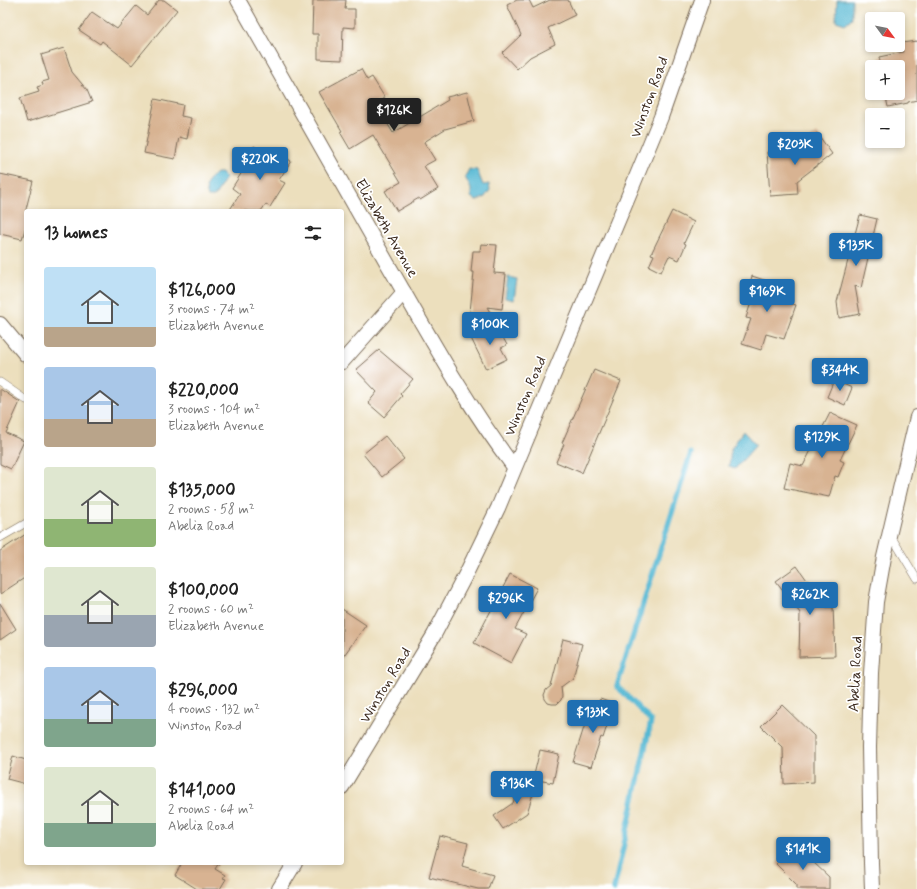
<!DOCTYPE html>
<html lang="en">
<head>
<meta charset="utf-8">
<style>
	body { margin:0; font-family:Mynerve,sans-serif; background:#f6f6f6; color:#222; height:100vh; display:flex; flex-direction:column; font-size:15px; white-space:nowrap }
	* { box-sizing:border-box; margin:0 }
	p { font-size:13px; color:#767676 }
	.icon { flex:none; width:22px; height:22px; fill:none; stroke:currentColor; stroke-width:2; stroke-linecap:round; stroke-linejoin:round }
	.map { position:relative; flex:1; overflow:hidden }
	.details { position:absolute; left:24px; top:209px; width:320px; height:656px; display:flex; flex-direction:column; background:#fff; border-radius:4px; box-shadow:0 2px 6px #0003 }
	.details>* { flex:none }
	.needle { width:26px; rotate:122deg }
	.buttons { position:absolute; left:865px; top:12px; display:grid; gap:8px }
	.buttons a { display:grid; place-items:center; width:40px; height:40px; border-radius:4px; background:#fff; box-shadow:0 2px 6px #0003; font-size:20px }
	.price { position:absolute; translate:-50% -34px; padding:0 9px; border-radius:4px; background:#1f6fb2; color:#fff; font-size:13px; line-height:26px; filter:drop-shadow(0 1px 2px #0008) }
	.price::after { content:''; position:absolute; left:50%; top:24px; width:12px; height:9px; margin-left:-6px; background:inherit; clip-path:polygon(0 0,100% 0,50% 100%) }
	.price.selected { background:#222; color:#fff }
	ul { padding:0; list-style:none }
	li { display:flex; align-items:center; gap:12px; height:100px; padding:0 20px }
	li span { display:grid; place-items:center; flex:none; width:112px; height:80px; border-radius:4px; color:#555 }
	li>.icon { margin-inline-start:auto }
	span .icon { width:48px; height:48px; fill:#fffc; stroke-width:1 }
	li b { font-size:17px }
	h2 { display:flex; justify-content:space-between; align-items:center; height:48px; padding:0 20px; font-size:17px }
	.map>svg:first-child { display:block }
	.water { fill:#54b8d3; stroke:#487178 }
	.lines { fill:none; stroke-linecap:round; stroke-linejoin:round }
	.stream { stroke:#54b8d3; stroke-width:5.5 }
	.building { fill:#d8b392 }
	.service-casing { stroke:#796956; stroke-width:8 }
	.minor-casing { stroke:#796956; stroke-width:16 }
	.service { stroke:#fff; stroke-width:7 }
	.minor { stroke:#fff; stroke-width:14 }
	.labels { text-anchor:middle; stroke-width:3.5; stroke-linejoin:round; paint-order:stroke }
	.street-label { font-size:15px; fill:#3b2a1e; stroke:#fff }
</style>
</head>
<body>
<div class="map">
<svg width="917" height="889" viewBox="0 0 917 889">
	<rect width="100%" height="100%" fill="#fff"/>
	<filter id="ink" filterUnits="userSpaceOnUse"><feTurbulence type="fractalNoise" baseFrequency=".025" numOctaves="2"/><feDisplacementMap in="SourceGraphic" scale="8" xChannelSelector="R" yChannelSelector="G"/><feConvolveMatrix kernelMatrix="1 2 1 2 8 2 1 2 1" color-interpolation-filters="sRGB"/></filter>
	<filter id="wash" filterUnits="userSpaceOnUse"><feTurbulence type="fractalNoise" baseFrequency=".012" numOctaves="4" result="noise"/><feDisplacementMap in="SourceGraphic" scale="16" xChannelSelector="R" yChannelSelector="G"/><feGaussianBlur stdDeviation="0.9" result="paint"/><feColorMatrix in="noise" values="0 0 0 0 0 0 0 0 0 0 0 0 0 0 0 0 0 1.4 0 .05"/><feComposite in="paint" operator="in"/></filter>
	<g filter="url(#wash)">
		<rect width="100%" height="100%" fill="#ecdfbd"/>
		<g class="water">
			<path d="M 837,0 L 852,0 L 852,18 L 845,24 L 836,21 Z"/>
			<path d="M 469,169 L 477,170 L 483,185 L 489,184 L 490,190 L 484,198 L 476,201 L 471,197 L 471,189 L 465,177 Z"/>
			<path d="M 216,173 L 222,173 L 226,178 L 214,197 L 208,197 C 204,185 207,181 216,173 Z"/>
			<path d="M 508,277 L 517,279 L 514,300 L 505,298 Z"/>
			<path d="M 743,431 L 756,445 L 735,469 L 729,467 L 731,449 Z"/>
		</g>
		<g class="lines">
			<path class="stream" d="M 614,889 L 651,721 L 617,686 L 691,453"/>
		</g>
		<g id="blocks">
			<g class="building">
				<path d="M 159,0 L 164,0 L 177,10 L 132,65 L 102,41 L 100,44 L 79,30 L 92,12 L 117,29 L 136,6 L 147,15 Z"/>
				<path d="M 313,0 L 346,0 L 345,9 L 355,9 L 355,28 L 343,27 L 342,60 L 318,59 L 318,34 L 312,34 Z"/>
				<path d="M 517,0 L 529,0 L 533,8 L 550,0 L 568,0 L 575,15 L 548,28 L 555,44 L 530,57 L 517,69 L 502,53 L 521,35 L 507,5 Z"/>
				<path d="M 917,41 L 917,100 L 908,102 L 908,103 L 888,107 L 885,93 L 898,93 L 898,67 L 881,67 L 879,57 L 903,52 L 901,43 Z"/>
				<path d="M 64,48 L 72,72 L 87,90 L 92,102 L 27,122 L 20,98 L 39,92 L 37,87 L 43,85 L 42,82 L 49,80 L 41,55 Z"/>
				<path d="M 361,69 L 367,80 L 372,77 L 385,98 L 375,103 L 393,133 L 448,100 L 447,97 L 467,92 L 474,121 L 445,129 L 424,142 L 435,160 L 424,166 L 438,189 L 420,200 L 419,198 L 397,211 L 385,191 L 401,182 L 373,135 L 350,149 L 340,132 L 342,131 L 319,92 Z"/>
				<path d="M 155,99 L 183,105 L 181,116 L 191,118 L 187,139 L 179,137 L 175,159 L 144,153 Z"/>
				<path d="M 817,133 L 832,154 L 797,181 L 798,194 L 770,196 L 767,152 L 794,151 Z"/>
				<path d="M 254,146 L 267,154 L 271,148 L 291,161 L 279,180 L 285,183 L 270,207 L 266,204 L 261,211 L 229,211 L 240,194 L 232,188 L 249,161 L 246,159 Z"/>
				<path d="M 0,174 L 33,181 L 26,209 L 26,226 L 22,239 L 0,234 Z"/>
				<path d="M 672,211 L 694,222 L 684,243 L 686,244 L 679,260 L 669,256 L 661,272 L 649,266 L 654,255 L 651,254 Z"/>
				<path d="M 860,215 L 877,219 L 861,288 L 855,286 L 860,314 L 839,318 L 837,302 Z"/>
				<path d="M 481,244 L 497,245 L 494,273 L 506,274 L 502,309 L 487,307 L 491,314 L 470,312 L 474,272 L 471,272 L 473,251 L 480,251 Z"/>
				<path d="M 752,276 L 782,286 L 778,300 L 796,305 L 784,339 L 766,334 L 761,350 L 742,344 L 751,319 L 746,318 L 754,293 L 748,291 Z"/>
				<path d="M 495,323 L 507,345 L 501,348 L 507,359 L 486,369 L 470,336 Z"/>
				<path d="M 379,350 L 413,379 L 400,394 L 402,396 L 384,417 L 368,403 L 377,392 L 356,370 Z"/>
				<path d="M 594,370 L 621,381 L 582,473 L 556,462 L 564,444 L 562,443 Z"/>
				<path d="M 834,380 L 852,388 L 845,405 L 827,397 Z"/>
				<path d="M 0,389 L 20,402 L 6,433 L 24,441 L 11,469 L 0,464 Z"/>
				<path d="M 830,413 L 857,425 L 840,460 L 844,462 L 838,477 L 835,476 L 829,497 L 784,488 L 790,463 L 803,466 Z"/>
				<path d="M 385,436 L 404,459 L 382,477 L 363,454 Z"/>
				<path d="M 26,534 L 26,577 L 0,594 L 0,551 Z"/>
				<path d="M 797,566 L 826,607 L 833,607 L 835,656 L 799,657 L 800,613 L 776,581 Z"/>
				<path d="M 510,574 L 537,588 L 515,629 L 526,634 L 511,663 L 474,643 Z"/>
				<path d="M 0,603 L 16,629 L 0,640 Z"/>
				<path d="M 342,609 L 366,625 L 342,658 Z"/>
				<path d="M 563,639 L 582,644 L 573,678 L 561,687 L 562,696 L 561,700 L 557,704 L 552,704 L 548,703 L 545,699 L 544,695 L 546,690 L 551,686 Z"/>
				<path d="M 600,699 L 614,704 L 603,738 L 601,737 L 591,767 L 573,762 L 587,718 L 593,720 Z"/>
				<path d="M 782,705 L 814,736 L 814,782 L 784,784 L 783,748 L 761,726 Z"/>
				<path d="M 540,750 L 559,754 L 553,783 L 533,779 Z"/>
				<path d="M 13,756 L 26,760 L 26,784 L 7,779 Z"/>
				<path d="M 520,780 L 536,784 L 527,813 L 503,829 L 494,816 L 513,803 Z"/>
				<path d="M 440,836 L 468,843 L 462,866 L 493,875 L 488,889 L 478,889 L 429,877 Z"/>
				<path d="M 795,845 L 829,877 L 829,889 L 797,889 L 797,885 L 776,864 Z"/>
				<path d="M 182,863 L 219,863 L 215,869 L 225,875 L 223,878 L 226,879 L 220,889 L 197,889 L 175,875 Z"/>
			</g>
		</g>
	</g>
	<g filter="url(#ink)">
		<use href="#blocks" fill-opacity="0" stroke="#796956" stroke-width="1"/>
		<g class="lines">
			<defs>
				<g id="service">
					<path d="M 0,382 L 26,400"/>
					<path d="M 890,534 L 917,579"/>
					<path d="M 0,538 L 26,523"/>
				</g>
				<g id="minor">
					<path d="M 238,0 C 287,87 337,174 386,261 C 426,330 466,404 514,467"/>
					<path d="M 0,324 L 26,355"/>
					<path d="M 342,362 L 404,292"/>
					<path d="M 342,787 L 434,635 L 466,574 L 498,508 L 635,180 L 661,117 L 702,0"/>
					<path d="M 279,889 L 295,863"/>
					<path d="M 872,889 L 871,863 L 869,747 L 871,673 L 876,602 L 884,557 L 917,417"/>
				</g>
			</defs>
			<use href="#service" class="service-casing"/>
			<use href="#minor" class="minor-casing"/>
			<use href="#service" class="service"/>
			<use href="#minor" class="minor"/>
		</g>
	</g>
	<g class="labels">
		<g class="street-label">
			<text transform="translate(649 97) rotate(-70)" y="5">Winston Road</text>
			<text transform="translate(387 228) rotate(60)" y="5">Elizabeth Avenue</text>
			<text transform="translate(525 396) rotate(-67)" y="5">Winston Road</text>
			<text transform="translate(855 674) rotate(-87)" y="5">Abelia Road</text>
			<text transform="translate(385 685) rotate(-59)" y="5">Winston Road</text>
		</g>
	</g>
</svg>
<div class="buttons">
<a><svg class="needle" viewBox="-14 -14 28 28"><path d="M0-13l5 13h-10z" fill="#e53935"/><path d="M0 13l5-13h-10z" fill="#767676"/></svg></a>
<a>+</a>
<a>−</a>
</div>
<b class="price selected" style="left:394px;top:132px">$126K</b>
<b class="price" style="left:795px;top:166px">$203K</b>
<b class="price" style="left:260px;top:181px">$220K</b>
<b class="price" style="left:856px;top:267px">$135K</b>
<b class="price" style="left:767px;top:313px">$169K</b>
<b class="price" style="left:490px;top:346px">$100K</b>
<b class="price" style="left:840px;top:392px">$344K</b>
<b class="price" style="left:822px;top:459px">$129K</b>
<b class="price" style="left:810px;top:616px">$262K</b>
<b class="price" style="left:506px;top:620px">$296K</b>
<b class="price" style="left:593px;top:734px">$133K</b>
<b class="price" style="left:517px;top:805px">$136K</b>
<b class="price" style="left:803px;top:871px">$141K</b>
<section class="details">
<h2>13 homes<svg class="icon" aria-label="filters" viewBox="0 0 24 24"><path d="M4 7h16M4 17h16"/><circle cx="9" cy="7" r="2"/><circle cx="15" cy="17" r="2"/></svg></h2>
<ul>
<li><span style="background:linear-gradient(#bfe0f5 75%,#b9a48a 0)"><svg class="icon" aria-label="home" viewBox="0 0 24 24"><path d="M3 11l9-7 9 7M6 9v11h12V9"/></svg></span><div><b>$126,000</b><p>3 rooms · 74 m²</p><p>Elizabeth Avenue</p></div></li>
<li><span style="background:linear-gradient(#a9c7e8 65%,#b9a48a 0)"><svg class="icon" aria-label="home" viewBox="0 0 24 24"><path d="M3 11l9-7 9 7M6 9v11h12V9"/></svg></span><div><b>$220,000</b><p>3 rooms · 104 m²</p><p>Elizabeth Avenue</p></div></li>
<li><span style="background:linear-gradient(#dfe7d0 65%,#8fb573 0)"><svg class="icon" aria-label="home" viewBox="0 0 24 24"><path d="M3 11l9-7 9 7M6 9v11h12V9"/></svg></span><div><b>$135,000</b><p>2 rooms · 58 m²</p><p>Abelia Road</p></div></li>
<li><span style="background:linear-gradient(#dfe7d0 60%,#9aa5b1 0)"><svg class="icon" aria-label="home" viewBox="0 0 24 24"><path d="M3 11l9-7 9 7M6 9v11h12V9"/></svg></span><div><b>$100,000</b><p>2 rooms · 60 m²</p><p>Elizabeth Avenue</p></div></li>
<li><span style="background:linear-gradient(#a9c7e8 65%,#7fa58c 0)"><svg class="icon" aria-label="home" viewBox="0 0 24 24"><path d="M3 11l9-7 9 7M6 9v11h12V9"/></svg></span><div><b>$296,000</b><p>4 rooms · 132 m²</p><p>Winston Road</p></div></li>
<li><span style="background:linear-gradient(#dfe7d0 70%,#7fa58c 0)"><svg class="icon" aria-label="home" viewBox="0 0 24 24"><path d="M3 11l9-7 9 7M6 9v11h12V9"/></svg></span><div><b>$141,000</b><p>2 rooms · 64 m²</p><p>Abelia Road</p></div></li>
</ul>
</section>
</div>
</body>
</html>
